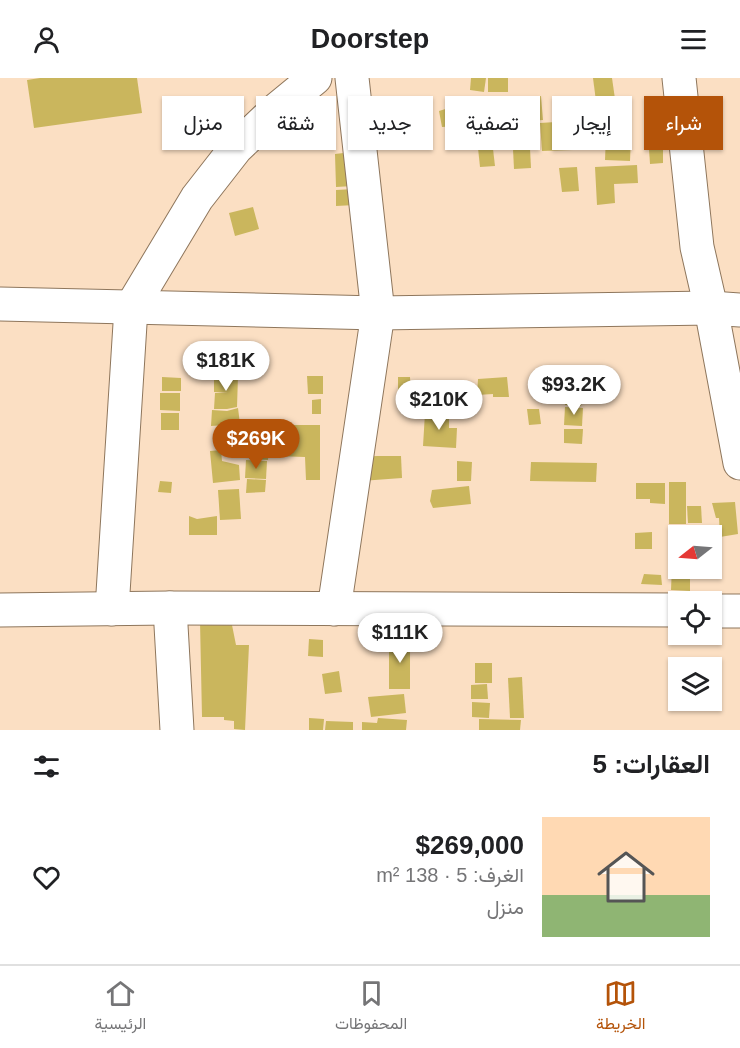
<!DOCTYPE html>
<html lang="ar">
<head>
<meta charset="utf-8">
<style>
	body { margin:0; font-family:Arial,Vazirmatn,sans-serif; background:#f2f2f2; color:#202124; direction:rtl; height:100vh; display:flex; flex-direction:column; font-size:22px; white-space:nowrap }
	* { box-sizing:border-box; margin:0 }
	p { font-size:20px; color:#757577 }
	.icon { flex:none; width:33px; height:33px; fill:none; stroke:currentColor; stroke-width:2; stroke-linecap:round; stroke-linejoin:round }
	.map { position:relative; height:652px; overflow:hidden; direction:ltr }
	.details { display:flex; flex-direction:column; background:#fff; flex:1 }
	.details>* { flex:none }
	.top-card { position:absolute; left:18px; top:18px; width:705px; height:54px; direction:rtl; display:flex; gap:12px }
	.needle { width:39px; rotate:253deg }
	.controls { position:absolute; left:668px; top:447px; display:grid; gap:12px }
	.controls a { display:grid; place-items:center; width:54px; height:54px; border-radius:0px; background:#fff; box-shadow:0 2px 4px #0004; font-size:30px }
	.price { position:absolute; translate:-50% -51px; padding:0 14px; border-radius:21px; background:#fff; color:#222; font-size:20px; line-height:39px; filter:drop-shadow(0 2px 3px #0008) }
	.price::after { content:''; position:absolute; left:50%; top:36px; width:18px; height:14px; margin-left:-9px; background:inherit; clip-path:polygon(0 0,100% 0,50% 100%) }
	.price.current { background:#b45309; color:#fff }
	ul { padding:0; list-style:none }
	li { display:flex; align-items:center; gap:18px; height:150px; padding:0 30px }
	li+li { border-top:2px solid #e0e0e0 }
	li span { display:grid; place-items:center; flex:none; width:168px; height:120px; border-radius:0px; color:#555 }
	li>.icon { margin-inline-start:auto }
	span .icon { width:72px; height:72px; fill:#fffc; stroke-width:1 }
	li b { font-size:26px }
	h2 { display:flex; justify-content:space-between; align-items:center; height:72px; padding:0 30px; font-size:26px }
	.pill { padding:0 21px; border-radius:0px; background:#fff; box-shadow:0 2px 4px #0004; font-size:21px; line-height:54px }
	.pill.current { background:#b45309; color:#fff }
	header { display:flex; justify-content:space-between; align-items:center; height:78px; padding:0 30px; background:#fff; font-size:27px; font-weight:600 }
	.tabs { display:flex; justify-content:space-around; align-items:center; height:84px; border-top:2px solid #e0e0e0; background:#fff; font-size:16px; color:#757577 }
	.tabs a { display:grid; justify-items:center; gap:3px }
	.tabs .current { color:#b45309 }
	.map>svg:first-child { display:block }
	.building { fill:#cab65d }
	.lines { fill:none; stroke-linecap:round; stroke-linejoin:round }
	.minor-casing { stroke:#8e765c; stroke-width:35 }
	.minor { stroke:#fff; stroke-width:33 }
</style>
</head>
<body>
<header><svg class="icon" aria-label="menu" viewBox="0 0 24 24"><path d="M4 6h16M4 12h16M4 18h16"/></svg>Doorstep<svg class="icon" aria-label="person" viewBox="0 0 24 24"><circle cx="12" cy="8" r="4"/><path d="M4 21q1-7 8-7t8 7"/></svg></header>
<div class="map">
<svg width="740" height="652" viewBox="0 0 740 652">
	<rect width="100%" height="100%" fill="#fbdfc3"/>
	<g class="building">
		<path d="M 40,0 L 137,0 L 142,35 L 34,50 L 27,2 Z"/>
		<path d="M 471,0 L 486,0 L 484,14 L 470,12 Z"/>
		<rect x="488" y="0" width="20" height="14"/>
		<path d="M 593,0 L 612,0 L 616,28 L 597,31 Z"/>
		<path d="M 541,18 L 543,42 L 514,44 L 513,23 L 521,23 L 524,20 Z"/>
		<path d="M 474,22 L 475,47 L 442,49 L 439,33 Z"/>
		<path d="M 620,34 L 621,54 L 606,55 L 604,35 Z"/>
		<path d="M 601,37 L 602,55 L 587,56 L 585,38 Z"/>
		<path d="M 571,43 L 573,72 L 542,73 L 540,45 Z"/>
		<path d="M 513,46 L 514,68 L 492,69 L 491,47 Z"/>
		<path d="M 606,57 L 631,58 L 630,83 L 605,82 Z"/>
		<path d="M 478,70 L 493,71 L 495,88 L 480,89 Z"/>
		<path d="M 530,70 L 531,90 L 514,91 L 513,71 Z"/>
		<path d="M 663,70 L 663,85 L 650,86 L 649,71 Z"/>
		<path d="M 352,74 L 353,108 L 336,109 L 335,76 Z"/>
		<path d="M 637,87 L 638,105 L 614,106 L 615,125 L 597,127 L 595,89 Z"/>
		<path d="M 577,89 L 579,113 L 562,114 L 559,90 Z"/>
		<path d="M 354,111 L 355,127 L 336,128 L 336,112 Z"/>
		<path d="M 253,129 L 259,151 L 235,158 L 229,135 Z"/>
		<path d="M 214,297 L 238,298 L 237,329 L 227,331 L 214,331 L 215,315 L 228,315 L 214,314 Z"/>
		<path d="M 307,298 L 323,298 L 323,316 L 308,316 Z"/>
		<path d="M 162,299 L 181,300 L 181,313 L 162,313 Z"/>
		<path d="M 398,299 L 410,299 L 411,315 L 398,315 Z"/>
		<path d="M 507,299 L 509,319 L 493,319 L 493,316 L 477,317 L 478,301 Z"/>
		<path d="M 566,312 L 583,314 L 581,328 L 565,327 Z"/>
		<path d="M 160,315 L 180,315 L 180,333 L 160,332 Z"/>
		<path d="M 424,315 L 441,315 L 441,333 L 425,333 Z"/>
		<path d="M 321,321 L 321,336 L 312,336 L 312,322 Z"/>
		<path d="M 565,329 L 583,330 L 582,348 L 564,347 Z"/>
		<path d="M 238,330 L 240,346 L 211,348 L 212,332 L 227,333 Z"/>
		<path d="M 527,331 L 539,331 L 541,346 L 529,347 Z"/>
		<rect x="161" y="335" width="18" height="17"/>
		<path d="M 425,335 L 449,335 L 449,350 L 457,350 L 456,370 L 423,368 Z"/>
		<path d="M 267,344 L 268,365 L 250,365 L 249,345 Z"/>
		<path d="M 237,347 L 239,366 L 221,368 L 219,350 Z"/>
		<path d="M 275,347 L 320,347 L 320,402 L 306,402 L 305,379 L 275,378 Z"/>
		<path d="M 564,351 L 583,351 L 582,366 L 564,365 Z"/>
		<path d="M 250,366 L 269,367 L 268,382 L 249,381 Z"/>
		<path d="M 221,372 L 222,383 L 239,387 L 240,402 L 213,405 L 210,373 Z"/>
		<path d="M 377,378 L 401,378 L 402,400 L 361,403 L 360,379 Z"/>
		<path d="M 246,382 L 267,383 L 266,401 L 245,400 Z"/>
		<path d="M 457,383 L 472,384 L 471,403 L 457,403 Z"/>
		<path d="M 531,384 L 597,385 L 596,404 L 530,403 Z"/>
		<path d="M 247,401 L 266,402 L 265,414 L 246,415 Z"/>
		<path d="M 160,403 L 172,404 L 171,415 L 158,414 Z"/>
		<rect x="669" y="404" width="17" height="42"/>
		<path d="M 636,405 L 665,405 L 665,426 L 650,425 L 650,421 L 636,421 Z"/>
		<path d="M 469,408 L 471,426 L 433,430 L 430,423 L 432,412 Z"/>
		<path d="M 239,411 L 241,441 L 220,442 L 218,412 Z"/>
		<path d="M 735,424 L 738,456 L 720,459 L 719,440 L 716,440 L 712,425 Z"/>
		<path d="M 687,428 L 701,428 L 702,445 L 688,445 Z"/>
		<path d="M 189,438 L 197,441 L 217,438 L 217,457 L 189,457 Z"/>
		<path d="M 652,454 L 652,471 L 635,471 L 635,455 Z"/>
		<path d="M 672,487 L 678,489 L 678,490 L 690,492 L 690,513 L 671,512 Z"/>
		<path d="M 644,496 L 661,497 L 662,507 L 641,506 Z"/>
		<path d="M 231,542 L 236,567 L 249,567 L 245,652 L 234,651 L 234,643 L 224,642 L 224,639 L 202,639 L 200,543 Z"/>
		<path d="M 410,560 L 410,611 L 389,611 L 389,564 Z"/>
		<path d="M 309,561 L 323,562 L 323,579 L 308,578 Z"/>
		<rect x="475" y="585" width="17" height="20"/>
		<path d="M 339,593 L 342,614 L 325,616 L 322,596 Z"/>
		<path d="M 522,599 L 524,640 L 510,640 L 508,600 Z"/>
		<path d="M 487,606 L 488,621 L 471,621 L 471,607 Z"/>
		<path d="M 404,616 L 406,635 L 371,639 L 368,619 Z"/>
		<path d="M 472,624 L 490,625 L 489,640 L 472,639 Z"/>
		<path d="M 309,640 L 324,641 L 323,652 L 309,652 Z"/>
		<path d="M 378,640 L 407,642 L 406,652 L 362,652 L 362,644 L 377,645 Z"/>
		<path d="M 479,641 L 521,642 L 520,652 L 479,652 Z"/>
		<path d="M 326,643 L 353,644 L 353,652 L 325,652 Z"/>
	</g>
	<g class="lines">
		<defs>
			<g id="minor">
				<path d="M 679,0 L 697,169 L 711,230 L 740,385"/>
				<path d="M 0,226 L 378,235 L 711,230 L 740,232"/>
				<path d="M 170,530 L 177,652"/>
				<path d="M 112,531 L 131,230 L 197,120 L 236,70 L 276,32 L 315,0"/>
				<path d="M 334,531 L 378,235 L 352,0"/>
				<path d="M 0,532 L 170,530 L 678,532"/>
				<path d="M 711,533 L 740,533"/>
			</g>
		</defs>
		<use href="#minor" class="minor-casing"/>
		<use href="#minor" class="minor"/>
	</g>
</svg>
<div class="controls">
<a><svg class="needle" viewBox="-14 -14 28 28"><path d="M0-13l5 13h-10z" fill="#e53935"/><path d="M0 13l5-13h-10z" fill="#757577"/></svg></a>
<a><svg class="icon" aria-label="locate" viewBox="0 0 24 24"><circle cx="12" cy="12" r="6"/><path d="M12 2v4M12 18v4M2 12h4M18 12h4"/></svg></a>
<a><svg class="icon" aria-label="layers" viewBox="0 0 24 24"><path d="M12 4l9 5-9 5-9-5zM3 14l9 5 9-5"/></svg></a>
</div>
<b class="price" style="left:226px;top:314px">$181K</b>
<b class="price" style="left:574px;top:338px">$93.2K</b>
<b class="price" style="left:439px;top:353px">$210K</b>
<b class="price current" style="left:256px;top:392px">$269K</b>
<b class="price" style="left:400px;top:586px">$111K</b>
<div class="top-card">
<a class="pill current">شراء</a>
<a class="pill">إيجار</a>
<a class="pill">تصفية</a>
<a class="pill">جديد</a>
<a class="pill">شقة</a>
<a class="pill">منزل</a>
</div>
</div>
<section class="details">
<h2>العقارات: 5<svg class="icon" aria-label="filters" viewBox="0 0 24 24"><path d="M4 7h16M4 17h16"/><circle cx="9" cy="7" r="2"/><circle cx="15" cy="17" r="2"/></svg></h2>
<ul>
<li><span style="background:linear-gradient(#ffd9b3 65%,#8fb573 0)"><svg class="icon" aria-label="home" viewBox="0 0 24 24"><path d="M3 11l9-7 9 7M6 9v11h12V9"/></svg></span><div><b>$269,000</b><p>الغرف: 5 · 138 m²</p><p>منزل</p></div><svg class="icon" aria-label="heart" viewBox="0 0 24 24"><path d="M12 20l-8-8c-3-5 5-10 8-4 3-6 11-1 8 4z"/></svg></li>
</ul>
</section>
<nav class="tabs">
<a class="current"><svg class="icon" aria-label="map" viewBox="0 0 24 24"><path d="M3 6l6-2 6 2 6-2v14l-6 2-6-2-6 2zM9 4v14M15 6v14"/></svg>الخريطة</a>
<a><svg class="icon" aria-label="saved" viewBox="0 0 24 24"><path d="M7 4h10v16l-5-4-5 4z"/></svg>المحفوظات</a>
<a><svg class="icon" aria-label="home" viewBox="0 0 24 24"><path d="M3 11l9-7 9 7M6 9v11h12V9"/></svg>الرئيسية</a>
</nav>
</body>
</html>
